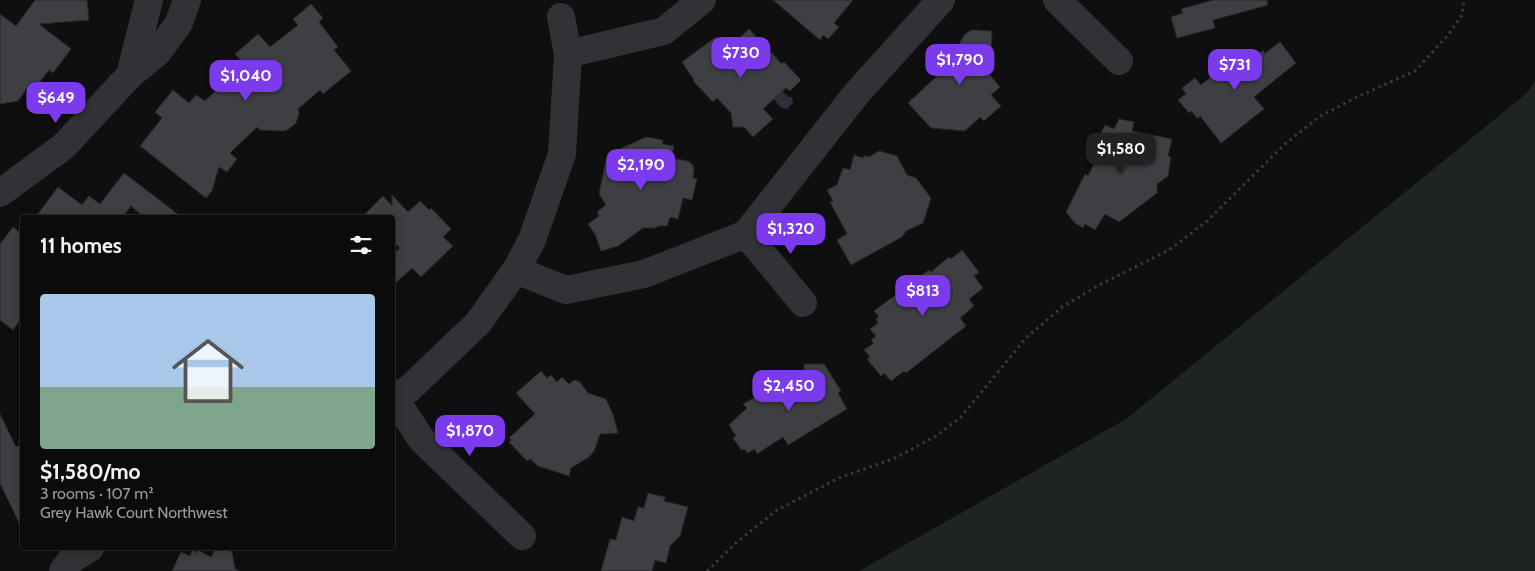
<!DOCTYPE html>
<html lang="en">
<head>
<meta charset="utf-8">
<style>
	body { margin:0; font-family:Cabin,sans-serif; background:#19191a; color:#f1f3f6; height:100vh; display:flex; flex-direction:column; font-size:19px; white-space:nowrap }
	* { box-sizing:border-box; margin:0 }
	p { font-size:16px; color:#9a9b9d }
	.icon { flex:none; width:28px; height:28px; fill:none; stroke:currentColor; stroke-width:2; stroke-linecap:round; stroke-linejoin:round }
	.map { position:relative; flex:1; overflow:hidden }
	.drawer { position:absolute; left:20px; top:215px; width:375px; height:335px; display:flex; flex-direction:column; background:#0b0b0c; border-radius:5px; box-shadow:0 2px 12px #0003,0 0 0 1px #2b2b2d }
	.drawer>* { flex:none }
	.price { position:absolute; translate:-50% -42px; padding:0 11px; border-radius:10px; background:#7c3aed; color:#fff; font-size:16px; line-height:32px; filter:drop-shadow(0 1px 2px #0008) }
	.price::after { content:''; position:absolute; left:50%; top:30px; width:15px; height:11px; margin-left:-8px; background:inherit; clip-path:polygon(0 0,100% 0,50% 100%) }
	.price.active { background:#222; color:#fff }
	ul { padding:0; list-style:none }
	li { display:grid; align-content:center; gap:10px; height:265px; padding:0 20px }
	li span { display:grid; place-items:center; height:155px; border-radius:5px; color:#555 }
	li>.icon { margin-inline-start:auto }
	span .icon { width:90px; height:90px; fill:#fffc; stroke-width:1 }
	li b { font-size:21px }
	h2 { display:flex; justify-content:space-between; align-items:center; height:60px; padding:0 20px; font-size:21px }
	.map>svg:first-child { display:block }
	.green { fill:#1e241f }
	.water { fill:#2c3139 }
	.building { fill:#3e3f43; stroke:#29292c }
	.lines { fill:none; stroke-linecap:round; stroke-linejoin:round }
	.path { stroke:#39393d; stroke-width:3; stroke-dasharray:2.5 4; stroke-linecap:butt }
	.minor { stroke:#323236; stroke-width:28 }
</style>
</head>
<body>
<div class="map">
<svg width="1535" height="571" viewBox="0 0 1535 571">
	<rect width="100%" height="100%" fill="#0f0f10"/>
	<path class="green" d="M 1535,81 L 1535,571 L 859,571 L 1126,419 L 1527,93 Z"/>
	<path class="water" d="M 777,87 L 789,97 L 792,97 L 793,103 L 787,109 C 781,109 775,102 773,97 Z"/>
	<g class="building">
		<path d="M 35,0 L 87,0 L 89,20 L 39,24 L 71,49 L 53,73 L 49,70 L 33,91 L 28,87 L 18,101 L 0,104 L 0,14 L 16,26 Z"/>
		<path d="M 773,0 L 853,0 L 834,23 L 839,27 L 828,39 L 823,35 L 820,40 Z"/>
		<path d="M 1213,0 L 1267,0 L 1268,5 L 1213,20 L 1215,28 L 1177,38 L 1171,17 L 1183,13 L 1181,9 Z"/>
		<path d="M 311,4 L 323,18 L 319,22 L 338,47 L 334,50 L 351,71 L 323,94 L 320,90 L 298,109 L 299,114 L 296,123 L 289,129 L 284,131 L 260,130 L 257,127 L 230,153 L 237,159 L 227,172 L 219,167 L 212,191 L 206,198 L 140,146 L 162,118 L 155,112 L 173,90 L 189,103 L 196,95 L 205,101 L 220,87 L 224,87 L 245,65 L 235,54 L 258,34 L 270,47 L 298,25 L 293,19 Z"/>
		<path d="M 749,29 L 782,64 L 784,62 L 801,80 L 790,91 L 786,88 L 763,109 L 773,119 L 753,137 L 744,127 L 733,127 L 731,113 L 717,98 L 713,102 L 693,81 L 694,80 L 682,62 L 716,37 L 724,49 L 735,38 L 737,40 Z"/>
		<path d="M 972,30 L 992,31 L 990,75 L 1000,87 L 991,95 L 1001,106 L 984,121 L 980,117 L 965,131 L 931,128 L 908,103 L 938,75 L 933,69 L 959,44 L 965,34 Z"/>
		<path d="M 1280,42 L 1296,63 L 1254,97 L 1264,109 L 1221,143 L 1200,116 L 1198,119 L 1191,111 L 1189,113 L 1178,100 L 1186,94 L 1182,88 L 1195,78 L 1201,85 L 1241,53 L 1248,62 L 1264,50 L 1264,54 Z"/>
		<path d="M 1119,119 L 1134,122 L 1132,131 L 1172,139 L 1168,156 L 1171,157 L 1168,176 L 1157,184 L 1157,193 L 1119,222 L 1105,214 L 1095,230 L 1085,224 L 1083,228 L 1075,223 L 1066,212 L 1085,174 L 1088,176 L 1105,142 L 1098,139 L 1105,125 L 1114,129 Z"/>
		<path d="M 646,137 L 663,140 L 662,144 L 674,146 L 671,158 L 688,161 L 692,164 L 694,168 L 693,178 L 697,179 L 692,200 L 683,198 L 678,219 L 670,217 L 667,226 L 658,226 L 656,228 L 643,228 L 618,246 L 601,251 L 595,234 L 588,224 L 599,216 L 597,212 L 606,205 L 599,194 L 606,160 L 613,161 L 620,149 Z"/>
		<path d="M 879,151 L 897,156 L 907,175 L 916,178 L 931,198 L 923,223 L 906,231 L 902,237 L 851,265 L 837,240 L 847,234 L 830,202 L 833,201 L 827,190 L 837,185 L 843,168 L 850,170 L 854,155 L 863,158 L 864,156 L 869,157 Z"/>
		<path d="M 124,173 L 183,218 L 145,218 L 131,206 L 122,218 L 35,218 L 58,187 L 82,205 L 89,196 L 100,204 Z"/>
		<path d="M 392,195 L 408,212 L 420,201 L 429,210 L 431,208 L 451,229 L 443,237 L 453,246 L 421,277 L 412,268 L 392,286 L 392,255 L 400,248 L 392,240 L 392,218 L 361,218 L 383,196 L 392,206 Z"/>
		<path d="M 13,227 L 22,234 L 22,317 L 13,330 L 0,320 L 0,244 Z"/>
		<path d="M 962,250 L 979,272 L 974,276 L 983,288 L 969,299 L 974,306 L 960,318 L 966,326 L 906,373 L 904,371 L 891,381 L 884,373 L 881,376 L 867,359 L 870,357 L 864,350 L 874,343 L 871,340 L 876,336 L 870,329 L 878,323 L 876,319 L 879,317 L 874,311 L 929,270 L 931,272 L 949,257 L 951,259 Z"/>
		<path d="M 804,364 L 824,364 L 841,391 L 838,393 L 847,409 L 788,445 L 783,437 L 757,454 L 755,449 L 747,453 L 745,449 L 741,450 L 733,438 L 736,436 L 729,425 L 747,408 L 743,404 L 761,394 L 763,395 L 772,389 L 776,391 L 805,390 Z"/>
		<path d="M 541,371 L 547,378 L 551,375 L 557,382 L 562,377 L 569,384 L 574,380 L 580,382 L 588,393 L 606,399 L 613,415 L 618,433 L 600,434 L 594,451 L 589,457 L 571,468 L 569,476 L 538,466 L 530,459 L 527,461 L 509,442 L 512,440 L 509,438 L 535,414 L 516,393 Z"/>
		<path d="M 0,414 L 16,447 L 22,444 L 22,529 L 0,483 Z"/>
		<path d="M 648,493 L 665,497 L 664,501 L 688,507 L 680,536 L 670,546 L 666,563 L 655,560 L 652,571 L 601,571 L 610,539 L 616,540 L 622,517 L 634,521 L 638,507 L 644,508 Z"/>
		<path d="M 216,548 L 223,548 L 232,552 L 235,569 L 239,571 L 172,571 L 181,552 L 190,556 L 192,550 L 197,553 L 198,550 L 211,557 Z"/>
	</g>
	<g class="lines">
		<path class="path" d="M 707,571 L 737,542 L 777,510 L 839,478 L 895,458 L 936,436 L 961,417 L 1026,338 L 1062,307 L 1103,283 L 1169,250 L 1206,222 L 1285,144 L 1319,117 L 1355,98 L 1415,71 L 1448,35 L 1462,15 L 1464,0"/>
		<g class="minor">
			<path d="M 1057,0 L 1119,61"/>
			<path d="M 568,54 L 664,31 L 702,0"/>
			<path d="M 130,75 L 149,0"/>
			<path d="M 0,193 L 64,146 L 130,75 L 157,53 L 179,23 L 187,0"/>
			<path d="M 746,234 L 803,303"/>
			<path d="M 516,270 L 566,290 L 644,274 L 746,234 L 857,93 L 941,0"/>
			<path d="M 394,397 L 421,439 L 522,536"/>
			<path d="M 392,398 L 409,389 L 478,323 L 516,270 L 532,240 L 562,154 L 568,54 L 561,17"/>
			<path d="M 63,571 L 72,559 L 90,548"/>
		</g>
	</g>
</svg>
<b class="price" style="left:741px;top:79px">$730</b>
<b class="price" style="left:960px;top:86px">$1,790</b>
<b class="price" style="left:1235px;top:91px">$731</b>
<b class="price" style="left:246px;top:102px">$1,040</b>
<b class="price" style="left:56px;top:124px">$649</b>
<b class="price active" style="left:1121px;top:175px">$1,580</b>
<b class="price" style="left:641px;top:191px">$2,190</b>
<b class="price" style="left:791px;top:255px">$1,320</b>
<b class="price" style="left:923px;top:317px">$813</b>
<b class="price" style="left:789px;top:412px">$2,450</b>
<b class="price" style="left:470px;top:457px">$1,870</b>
<section class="drawer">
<h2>11 homes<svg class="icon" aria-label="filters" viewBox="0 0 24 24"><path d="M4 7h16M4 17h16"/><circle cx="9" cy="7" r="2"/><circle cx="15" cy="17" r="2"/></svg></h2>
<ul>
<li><span style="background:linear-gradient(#a9c7e8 60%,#7fa58c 0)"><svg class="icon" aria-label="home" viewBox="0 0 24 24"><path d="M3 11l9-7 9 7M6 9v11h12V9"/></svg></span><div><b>$1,580/mo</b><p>3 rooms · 107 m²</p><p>Grey Hawk Court Northwest</p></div></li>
</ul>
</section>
</div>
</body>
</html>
